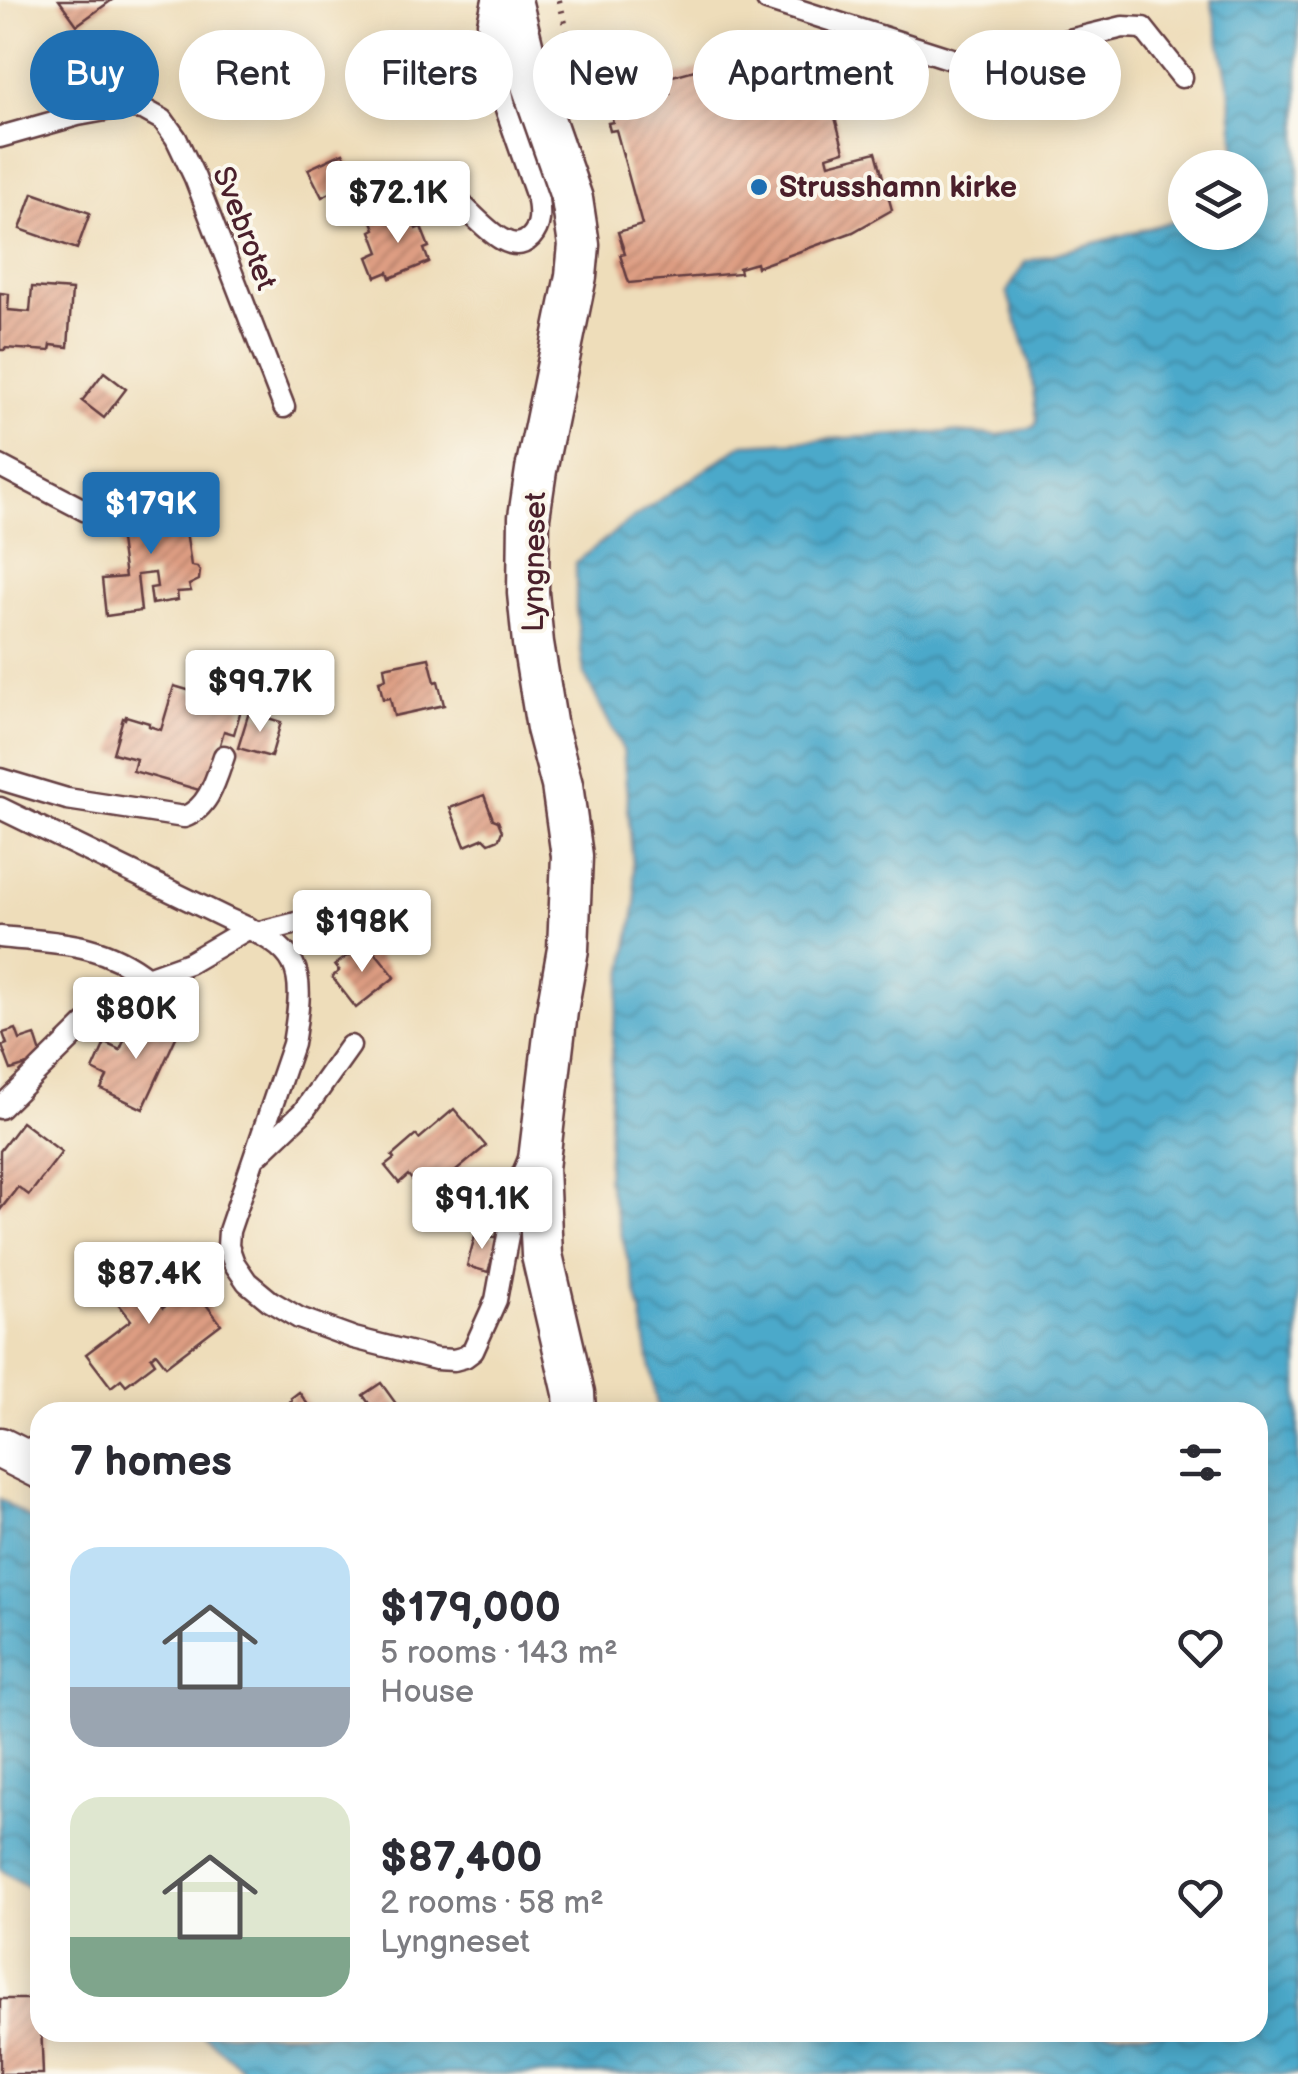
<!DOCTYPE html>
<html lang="en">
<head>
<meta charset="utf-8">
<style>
	body { margin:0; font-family:"Balsamiq Sans",sans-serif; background:#f7f7f7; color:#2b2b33; height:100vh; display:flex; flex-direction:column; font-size:38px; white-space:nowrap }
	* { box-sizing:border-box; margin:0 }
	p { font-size:32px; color:#7c7c81 }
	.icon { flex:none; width:55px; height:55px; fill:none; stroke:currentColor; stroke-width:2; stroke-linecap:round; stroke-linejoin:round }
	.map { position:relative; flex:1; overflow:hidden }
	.sheet { position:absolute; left:30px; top:1402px; width:1238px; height:640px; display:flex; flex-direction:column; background:#fff; border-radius:30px; box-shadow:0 5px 25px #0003 }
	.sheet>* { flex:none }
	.hud { position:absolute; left:30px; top:30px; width:1240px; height:90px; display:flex; gap:20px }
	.tools { position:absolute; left:1168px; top:150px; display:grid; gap:20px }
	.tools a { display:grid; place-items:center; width:100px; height:100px; border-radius:50%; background:#fff; box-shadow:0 5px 25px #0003; font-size:50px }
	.price { position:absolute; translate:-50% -85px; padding:0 22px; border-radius:10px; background:#fff; color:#222; font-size:32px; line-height:65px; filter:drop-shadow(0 2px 5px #0008) }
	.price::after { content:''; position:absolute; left:50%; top:60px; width:30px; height:22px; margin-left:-15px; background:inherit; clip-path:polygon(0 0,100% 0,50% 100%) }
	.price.active { background:#1f6fb2; color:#fff }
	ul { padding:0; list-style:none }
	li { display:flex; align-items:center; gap:30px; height:250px; padding:0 40px }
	li span { display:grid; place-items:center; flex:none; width:280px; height:200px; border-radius:30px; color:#555 }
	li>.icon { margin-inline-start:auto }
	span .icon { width:120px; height:120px; fill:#fffc; stroke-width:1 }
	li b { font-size:42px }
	h2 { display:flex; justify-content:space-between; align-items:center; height:120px; padding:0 40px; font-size:42px }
	.chip { padding:0 35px; border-radius:45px; background:#fff; box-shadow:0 5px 25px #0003; font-size:35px; line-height:90px }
	.chip.active { background:#1f6fb2; color:#fff }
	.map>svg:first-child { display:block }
	.water { fill:url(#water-waves); stroke:#4a647a; stroke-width:2.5 }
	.building { fill:url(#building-hatch) }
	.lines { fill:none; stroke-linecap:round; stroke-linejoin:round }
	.service-casing { stroke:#633c40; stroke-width:25 }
	.minor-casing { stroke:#633c40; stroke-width:45 }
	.path { stroke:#633c40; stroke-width:6; stroke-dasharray:2.5 8; stroke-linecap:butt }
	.service { stroke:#fff; stroke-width:20 }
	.minor { stroke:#fff; stroke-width:40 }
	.poi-dot { fill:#1f6fb2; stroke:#fbf7ec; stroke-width:4 }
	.labels { text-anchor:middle; stroke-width:8; stroke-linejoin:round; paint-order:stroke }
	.poi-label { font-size:30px; font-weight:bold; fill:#4a1f2b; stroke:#fbf7ec; text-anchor:start }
	.street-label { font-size:30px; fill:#4a1f2b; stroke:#fbf7ec }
</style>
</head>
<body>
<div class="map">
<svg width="1298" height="2074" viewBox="0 0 1298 2074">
	<defs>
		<pattern id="water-waves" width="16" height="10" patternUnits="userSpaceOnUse" patternTransform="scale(2.5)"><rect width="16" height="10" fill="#4ba9ca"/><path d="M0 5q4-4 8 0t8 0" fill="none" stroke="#4089a4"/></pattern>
		<pattern id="building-hatch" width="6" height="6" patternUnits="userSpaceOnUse" patternTransform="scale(2.5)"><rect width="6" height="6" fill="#de9e83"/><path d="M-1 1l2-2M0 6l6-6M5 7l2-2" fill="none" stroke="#b6806b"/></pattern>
	</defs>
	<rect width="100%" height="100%" fill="#fbf7ec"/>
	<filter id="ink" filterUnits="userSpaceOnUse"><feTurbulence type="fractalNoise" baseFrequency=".01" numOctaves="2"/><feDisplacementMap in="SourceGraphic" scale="20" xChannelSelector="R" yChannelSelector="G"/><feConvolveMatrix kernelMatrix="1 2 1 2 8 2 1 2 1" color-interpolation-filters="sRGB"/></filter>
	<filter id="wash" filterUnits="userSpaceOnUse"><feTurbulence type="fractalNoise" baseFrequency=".0048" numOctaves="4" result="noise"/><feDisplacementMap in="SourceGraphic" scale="40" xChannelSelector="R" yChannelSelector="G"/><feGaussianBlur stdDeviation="2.25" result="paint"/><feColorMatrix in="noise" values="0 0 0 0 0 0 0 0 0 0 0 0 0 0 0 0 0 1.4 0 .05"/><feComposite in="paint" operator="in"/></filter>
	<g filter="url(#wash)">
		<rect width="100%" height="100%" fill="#eeddba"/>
		<g class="water">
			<path d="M 1211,0 L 1298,0 L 1298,2074 L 248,2074 L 201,2033 L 1258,2032 L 1258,1412 L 658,1412 L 641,1311 L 607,1178 L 613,1030 L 636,903 L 623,750 L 584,674 L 576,610 L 576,562 L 629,521 L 743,444 L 950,432 L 998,435 L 1034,427 L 1037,422 L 1030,364 L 1007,292 L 1025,262 L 1185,218 L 1185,232 L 1250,232 L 1250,168 L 1237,167 L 1229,87 Z"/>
			<path d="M 0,1499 L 40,1525 L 40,1895 L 0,1869 Z"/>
		</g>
		<g id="blocks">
			<g class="building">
				<path d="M 59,0 L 112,0 L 77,25 Z"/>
				<path d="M 818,54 L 844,151 L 827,156 L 829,164 L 876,152 L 892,210 L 853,232 L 757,267 L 756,263 L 739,268 L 740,273 L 629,283 L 620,255 L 625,254 L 618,232 L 642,225 L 616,130 L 610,131 L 608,123 L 613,122 L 610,111 L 670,94 L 665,78 L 713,65 L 717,82 Z"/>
				<path d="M 343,153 L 356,180 L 322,197 L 308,169 Z"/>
				<path d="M 33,193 L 90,213 L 77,249 L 20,229 Z"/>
				<path d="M 392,213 L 395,221 L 410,215 L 416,229 L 421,227 L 429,247 L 424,249 L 429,262 L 390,278 L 388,272 L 376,277 L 368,257 L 379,252 L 371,231 L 375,229 L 372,221 Z"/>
				<path d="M 32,287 L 72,290 L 68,347 L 51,345 L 50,351 L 5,348 L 5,350 L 0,350 L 0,293 L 9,294 L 8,310 L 30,312 Z"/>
				<path d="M 104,372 L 126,389 L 104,418 L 82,401 Z"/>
				<path d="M 182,502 L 191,566 L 197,567 L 200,571 L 199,580 L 189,585 L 191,591 L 177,592 L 178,600 L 152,604 L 150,588 L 157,587 L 155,573 L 137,575 L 141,611 L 106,616 L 102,579 L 125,577 L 116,511 Z"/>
				<path d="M 429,658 L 435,682 L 438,681 L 444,705 L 394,716 L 390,698 L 383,699 L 379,681 L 386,679 L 384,667 Z"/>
				<path d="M 174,686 L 242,706 L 234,734 L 224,731 L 206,792 L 133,771 L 136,759 L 113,753 L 123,718 L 125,719 L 126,716 L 149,723 L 149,726 L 161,730 Z"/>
				<path d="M 249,712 L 281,722 L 271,757 L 238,748 Z"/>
				<path d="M 484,795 L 493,819 L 498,821 L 502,831 L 499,839 L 489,843 L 484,838 L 465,846 L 450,808 Z"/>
				<path d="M 367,942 L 395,977 L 356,1008 L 332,977 L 339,971 L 335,965 Z"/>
				<path d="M 135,1015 L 177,1035 L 143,1109 L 101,1089 L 107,1077 L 93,1070 L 105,1043 L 120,1050 Z"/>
				<path d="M 16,1029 L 20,1040 L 35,1035 L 43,1060 L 11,1070 L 2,1046 L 7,1044 L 3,1033 Z"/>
				<path d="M 454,1109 L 486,1146 L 426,1196 L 408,1175 L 399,1183 L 385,1166 L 394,1159 L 392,1156 L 416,1135 L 419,1139 Z"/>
				<path d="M 22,1122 L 62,1152 L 29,1195 L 18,1187 L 0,1210 L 0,1151 Z"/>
				<path d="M 476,1232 L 498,1238 L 488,1272 L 467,1266 Z"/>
				<path d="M 131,1261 L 162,1300 L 159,1303 L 163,1308 L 192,1286 L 221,1324 L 166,1366 L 156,1353 L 151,1357 L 155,1363 L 126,1385 L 121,1379 L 111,1387 L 86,1354 L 131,1320 L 111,1294 L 113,1292 L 109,1286 L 111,1280 L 106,1271 L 119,1262 L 123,1267 Z"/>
				<path d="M 381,1383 L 402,1412 L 375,1412 L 363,1395 Z"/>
				<path d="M 299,1392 L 313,1412 L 301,1412 L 298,1408 L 292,1412 L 275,1412 L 292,1400 L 291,1398 Z"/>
				<path d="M 0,1999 L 40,1999 L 43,2074 L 0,2074 Z"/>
			</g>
		</g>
	</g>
	<g filter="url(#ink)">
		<use href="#blocks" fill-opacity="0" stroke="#633c40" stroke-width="2.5"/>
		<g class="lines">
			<defs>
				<g id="service">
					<path d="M 767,0 L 958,61 L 1012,54 L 1123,27 L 1143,28 L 1182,77"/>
					<path d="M 0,137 L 78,115 L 122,107 L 143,109 L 163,120 L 176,138 L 195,178 L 284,407"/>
					<path d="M 360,206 C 378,196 404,177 424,180 C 459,184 501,268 531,237 C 541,226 540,214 538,200 L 505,106 L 488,23 L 493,0"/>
					<path d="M 0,466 L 86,511"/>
					<path d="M 0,779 L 67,799 L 184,817 C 209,808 216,779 224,756"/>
					<path d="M 0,808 L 228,919 C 302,951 306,965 293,1044 L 229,1231 L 228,1246 L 234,1263 L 247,1282 L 270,1301 L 299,1318 L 354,1338 L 436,1359 L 454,1360 L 465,1357 L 473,1351 L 496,1300 L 517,1187 L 529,1159"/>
					<path d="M 260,932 L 317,918"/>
					<path d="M 0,937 C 57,943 100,941 147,978"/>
					<path d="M 0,1108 L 99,1011 L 147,978 L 189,963 L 249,928"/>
					<path d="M 257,1156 L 303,1112 L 350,1046"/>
				</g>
				<g id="minor">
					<path d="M 511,0 L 532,85 L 572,199 L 579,245 L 576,276 L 536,470 L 529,517 L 528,593 L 533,643 L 547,728 L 562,785 L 572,856 L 568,949 L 557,1011 L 538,1168 L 542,1255 L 574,1393 L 575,1412"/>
					<path d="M 0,1448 L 40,1468"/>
				</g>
			</defs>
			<use href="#service" class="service-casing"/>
			<use href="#minor" class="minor-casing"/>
			<path class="path" d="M 559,0 L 585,98 L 641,83"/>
			<use href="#service" class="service"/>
			<use href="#minor" class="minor"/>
		</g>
	</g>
	<circle class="poi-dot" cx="759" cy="187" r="10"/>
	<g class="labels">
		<g class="poi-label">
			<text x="779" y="197">Strusshamn kirke</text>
		</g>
		<g class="street-label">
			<text transform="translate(245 228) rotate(69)" y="10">Svebrotet</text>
			<text transform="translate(534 562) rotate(-89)" y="10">Lyngneset</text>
		</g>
	</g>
</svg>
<div class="tools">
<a><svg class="icon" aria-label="layers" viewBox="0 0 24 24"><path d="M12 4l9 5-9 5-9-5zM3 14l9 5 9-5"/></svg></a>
</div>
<b class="price" style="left:398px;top:246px">$72.1K</b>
<b class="price active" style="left:151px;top:557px">$179K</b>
<b class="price" style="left:260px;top:735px">$99.7K</b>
<b class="price" style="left:362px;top:975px">$198K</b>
<b class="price" style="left:136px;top:1062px">$80K</b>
<b class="price" style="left:482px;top:1252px">$91.1K</b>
<b class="price" style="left:149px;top:1327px">$87.4K</b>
<div class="hud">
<a class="chip active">Buy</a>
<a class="chip">Rent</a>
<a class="chip">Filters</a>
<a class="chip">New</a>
<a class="chip">Apartment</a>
<a class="chip">House</a>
</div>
<section class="sheet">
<h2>7 homes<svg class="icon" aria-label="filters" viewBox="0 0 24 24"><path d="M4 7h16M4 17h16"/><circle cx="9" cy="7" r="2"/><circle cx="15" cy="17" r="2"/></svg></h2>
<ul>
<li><span style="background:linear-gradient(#bfe0f5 70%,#9aa5b1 0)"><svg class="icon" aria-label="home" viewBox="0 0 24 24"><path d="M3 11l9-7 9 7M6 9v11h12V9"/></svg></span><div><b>$179,000</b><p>5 rooms · 143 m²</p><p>House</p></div><svg class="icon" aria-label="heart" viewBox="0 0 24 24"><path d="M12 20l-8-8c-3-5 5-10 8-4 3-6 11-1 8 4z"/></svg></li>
<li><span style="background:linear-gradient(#dfe7d0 70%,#7fa58c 0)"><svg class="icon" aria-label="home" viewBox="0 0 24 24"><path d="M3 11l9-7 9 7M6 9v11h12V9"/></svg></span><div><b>$87,400</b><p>2 rooms · 58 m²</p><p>Lyngneset</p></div><svg class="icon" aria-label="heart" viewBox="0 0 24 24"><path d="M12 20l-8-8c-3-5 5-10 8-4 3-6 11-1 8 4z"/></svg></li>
</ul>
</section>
</div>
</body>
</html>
